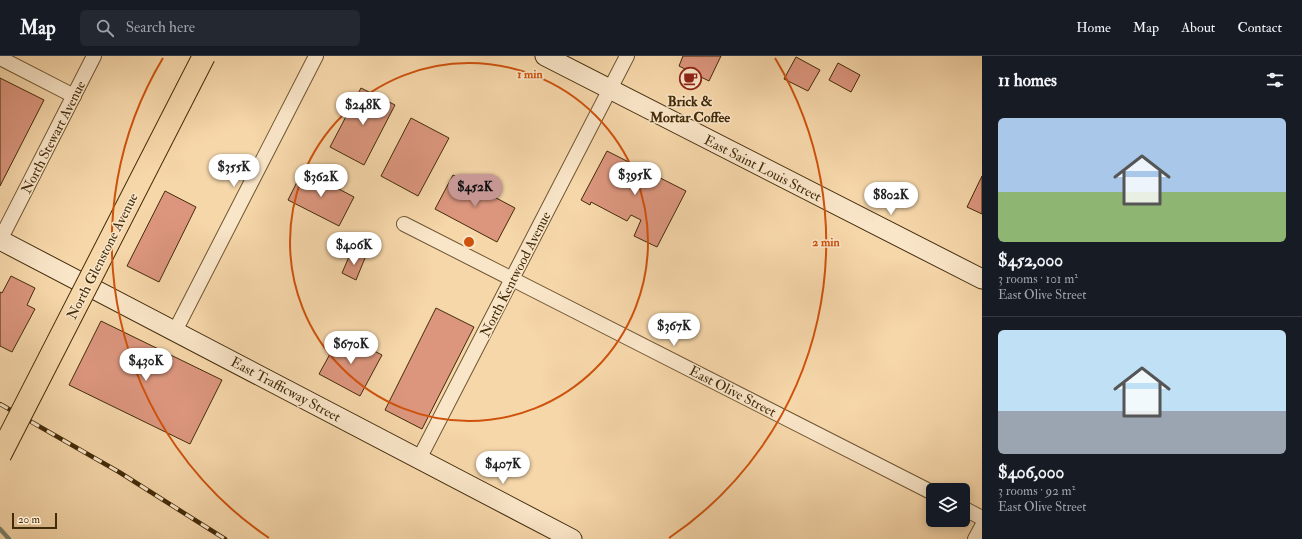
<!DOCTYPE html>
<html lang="en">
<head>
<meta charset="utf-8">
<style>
	body { margin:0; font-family:"IM FELL Double Pica",serif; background:#242831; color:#f1f3f6; height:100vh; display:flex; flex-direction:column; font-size:15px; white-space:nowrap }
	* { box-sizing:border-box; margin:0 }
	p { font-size:13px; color:#9ea1a6 }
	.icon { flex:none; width:22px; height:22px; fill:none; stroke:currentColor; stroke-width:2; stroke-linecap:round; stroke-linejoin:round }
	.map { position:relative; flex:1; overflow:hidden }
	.panel { display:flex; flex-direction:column; background:#171b24; width:320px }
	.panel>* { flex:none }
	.fabs { position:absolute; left:926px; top:427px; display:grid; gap:8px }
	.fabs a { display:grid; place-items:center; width:44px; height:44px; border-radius:6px; background:#171b24; box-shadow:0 2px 10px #0003; font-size:20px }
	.scale { position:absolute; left:12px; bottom:10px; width:45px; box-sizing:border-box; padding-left:4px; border:2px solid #422b09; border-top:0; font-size:11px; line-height:14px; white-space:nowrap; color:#422b09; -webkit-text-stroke:3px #f9e5c8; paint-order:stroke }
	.price { position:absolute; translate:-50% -34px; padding:0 9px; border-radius:14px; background:#fff; color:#222; font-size:13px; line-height:26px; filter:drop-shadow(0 1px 2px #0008) }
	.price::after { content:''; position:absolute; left:50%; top:24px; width:12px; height:9px; margin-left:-6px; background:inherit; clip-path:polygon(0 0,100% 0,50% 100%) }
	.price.active { background:#c59692; color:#111 }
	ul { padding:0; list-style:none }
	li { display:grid; align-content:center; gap:8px; height:212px; padding:0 16px }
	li+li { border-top:1px solid #363941 }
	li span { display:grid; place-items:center; height:124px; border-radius:6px; color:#555 }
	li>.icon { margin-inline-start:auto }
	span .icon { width:72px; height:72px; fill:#fffc; stroke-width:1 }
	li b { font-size:17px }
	h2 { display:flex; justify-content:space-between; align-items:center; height:48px; padding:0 16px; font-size:17px }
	header { display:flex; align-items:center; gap:24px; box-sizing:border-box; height:56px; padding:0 20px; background:#171b24; border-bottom:1px solid #363941 }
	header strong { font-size:19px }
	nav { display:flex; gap:22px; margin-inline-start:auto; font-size:14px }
	.search { width:280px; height:36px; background:#242831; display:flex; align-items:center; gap:10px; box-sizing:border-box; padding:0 14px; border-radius:6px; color:#9ea1a6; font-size:15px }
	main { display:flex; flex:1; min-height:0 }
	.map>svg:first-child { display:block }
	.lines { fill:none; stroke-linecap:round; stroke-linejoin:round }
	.stream { stroke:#798169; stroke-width:4.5 }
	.building { fill:#dc967e; stroke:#422b09 }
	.street-casing { stroke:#6f5631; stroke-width:16 }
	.secondary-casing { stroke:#422b09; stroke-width:21 }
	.street { stroke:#f9e5c8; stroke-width:14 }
	.secondary { stroke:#f9e5c8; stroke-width:19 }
	.rail-casing { stroke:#422b09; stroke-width:4.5 }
	.rail { stroke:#f9e5c8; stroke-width:3; stroke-dasharray:9; stroke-linecap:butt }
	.primary-bridge-casing { stroke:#422b09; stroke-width:24; stroke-linecap:butt }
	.primary-bridge { stroke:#f6d7aa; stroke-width:22 }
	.ring { fill:none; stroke:#cf520c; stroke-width:2 }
	.labels { text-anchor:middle; stroke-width:3; stroke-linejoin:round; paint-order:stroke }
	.poi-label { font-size:14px; font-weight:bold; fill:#422b09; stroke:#f9e5c8 }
	.street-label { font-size:14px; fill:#422b09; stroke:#f9e5c8 }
	.centre { fill:#cf520c; stroke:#f9e5c8; stroke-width:2 }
	.ring-label { font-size:12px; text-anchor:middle; font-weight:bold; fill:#cf520c; stroke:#f9e5c8; stroke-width:3; stroke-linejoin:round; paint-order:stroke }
</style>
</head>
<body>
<header>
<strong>Map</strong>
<div class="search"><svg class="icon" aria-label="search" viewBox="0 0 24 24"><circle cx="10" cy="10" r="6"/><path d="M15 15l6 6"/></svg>Search here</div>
<nav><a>Home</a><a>Map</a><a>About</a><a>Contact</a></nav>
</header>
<main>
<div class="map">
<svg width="982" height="483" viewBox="0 0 982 483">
	<rect width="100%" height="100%" fill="#f6d7aa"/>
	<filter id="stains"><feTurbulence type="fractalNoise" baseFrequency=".005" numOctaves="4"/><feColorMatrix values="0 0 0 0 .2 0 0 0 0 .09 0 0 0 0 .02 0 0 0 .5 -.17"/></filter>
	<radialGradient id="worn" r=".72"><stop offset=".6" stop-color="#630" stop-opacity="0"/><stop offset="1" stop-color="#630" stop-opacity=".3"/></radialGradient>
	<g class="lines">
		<path class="stream" d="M 0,473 L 9,483"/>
	</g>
	<g class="building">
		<path d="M 683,0 L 721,0 L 709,25 L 679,10 Z"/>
		<path d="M 796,1 L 820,14 L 808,35 L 784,23 Z"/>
		<path d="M 838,7 L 860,19 L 851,36 L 829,24 Z"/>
		<path d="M 0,22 L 44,44 L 0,130 Z"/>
		<path d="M 361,32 L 395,49 L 364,109 L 330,91 Z"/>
		<path d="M 411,62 L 449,82 L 418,140 L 381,120 Z"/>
		<path d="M 607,95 L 686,135 L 657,191 L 634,180 L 641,164 L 631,159 L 627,165 L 591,146 L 590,149 L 581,144 Z"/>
		<path d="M 303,114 L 354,141 L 339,170 L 288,144 Z"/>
		<path d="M 453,119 L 515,152 L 497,186 L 435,153 Z"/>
		<path d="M 982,120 L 982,158 L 967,151 Z"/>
		<path d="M 165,135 L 196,151 L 159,226 L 127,210 Z"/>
		<path d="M 351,196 L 365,202 L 356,224 L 342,217 Z"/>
		<path d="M 11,220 L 35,232 L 27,249 L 35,253 L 12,296 L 0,290 L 0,236 L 2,237 Z"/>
		<path d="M 436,252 L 474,271 L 422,373 L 385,354 Z"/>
		<path d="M 101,265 L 222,324 L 190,388 L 69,329 Z"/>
		<path d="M 341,278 L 382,299 L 360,340 L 319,318 Z"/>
	</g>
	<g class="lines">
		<defs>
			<g id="street">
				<path d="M 0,2 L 74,40"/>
				<path d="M 404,168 L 933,437"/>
				<path d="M 0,184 L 94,0"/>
				<path d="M 175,275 L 316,0"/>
				<path d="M 419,403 L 627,0"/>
				<path d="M 963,452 L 982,462"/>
				<path d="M 975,483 L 982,470"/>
			</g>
			<g id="secondary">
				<path d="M 545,0 L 982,223"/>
				<path d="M 0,184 L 572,483"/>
			</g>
		</defs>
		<use href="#street" class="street-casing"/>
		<use href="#secondary" class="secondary-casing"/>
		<use href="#street" class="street"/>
		<use href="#secondary" class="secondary"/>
		<defs>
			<path id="rail" d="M 0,348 L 119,416 L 225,483"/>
		</defs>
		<use href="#rail" class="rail-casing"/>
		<use href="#rail" class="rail"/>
		<defs>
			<path id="primary-bridge" d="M 0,399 L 204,0"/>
		</defs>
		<use href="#primary-bridge" class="primary-bridge-casing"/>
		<use href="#primary-bridge" class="primary-bridge"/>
	</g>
	<g class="ring">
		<circle cx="469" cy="186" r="179"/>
		<path d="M269 482A357 357 0 0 1 163 2M775 2A357 357 0 0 1 669 482"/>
	</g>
	<defs>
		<symbol id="cafe-ring" viewBox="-11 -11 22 22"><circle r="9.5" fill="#f9e5c8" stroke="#8f2418" stroke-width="1.5"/><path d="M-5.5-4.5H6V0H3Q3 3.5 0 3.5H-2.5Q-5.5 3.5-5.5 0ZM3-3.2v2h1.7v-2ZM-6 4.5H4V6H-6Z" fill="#8f2418"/></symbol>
	</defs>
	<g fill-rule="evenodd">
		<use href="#cafe-ring" x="678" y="10" width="25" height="25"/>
	</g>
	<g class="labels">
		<g class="poi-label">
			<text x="690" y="50">Brick &amp;<tspan x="690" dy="16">Mortar Coffee</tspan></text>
		</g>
		<g class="street-label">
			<text transform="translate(53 81) rotate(-63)" y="5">North Stewart Avenue</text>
			<text transform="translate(763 112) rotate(27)" y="5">East Saint Louis Street</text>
			<text transform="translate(102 200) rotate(-63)" y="5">North Glenstone Avenue</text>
			<text transform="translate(515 218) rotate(-63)" y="5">North Kentwood Avenue</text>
			<text transform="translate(286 333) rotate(28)" y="5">East Trafficway Street</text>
			<text transform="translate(733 335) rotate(27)" y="5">East Olive Street</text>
		</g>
	</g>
	<circle cx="469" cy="186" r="6" class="centre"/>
	<g class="ring-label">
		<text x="530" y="22">1 min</text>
		<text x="826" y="190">2 min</text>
	</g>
	<rect width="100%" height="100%" filter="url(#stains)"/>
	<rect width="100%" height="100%" fill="url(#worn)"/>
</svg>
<div class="fabs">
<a><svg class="icon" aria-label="layers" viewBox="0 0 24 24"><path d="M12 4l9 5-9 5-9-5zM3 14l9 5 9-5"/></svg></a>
</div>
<div class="scale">20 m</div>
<b class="price" style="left:363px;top:70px">$248K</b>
<b class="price" style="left:234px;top:132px">$355K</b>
<b class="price" style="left:635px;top:140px">$395K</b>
<b class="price" style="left:321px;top:142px">$362K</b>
<b class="price active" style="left:475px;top:152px">$452K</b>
<b class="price" style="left:891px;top:160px">$802K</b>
<b class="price" style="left:354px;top:210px">$406K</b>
<b class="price" style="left:674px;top:291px">$367K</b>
<b class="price" style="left:351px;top:309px">$670K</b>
<b class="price" style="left:146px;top:326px">$430K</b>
<b class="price" style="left:503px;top:429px">$407K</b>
</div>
<section class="panel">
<h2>11 homes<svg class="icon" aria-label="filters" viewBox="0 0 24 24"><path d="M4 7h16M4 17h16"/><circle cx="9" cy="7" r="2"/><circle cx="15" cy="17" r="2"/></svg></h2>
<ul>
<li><span style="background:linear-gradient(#a9c7e8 60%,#8fb573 0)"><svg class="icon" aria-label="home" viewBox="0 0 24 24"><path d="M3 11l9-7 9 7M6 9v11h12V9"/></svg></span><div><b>$452,000</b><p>3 rooms · 101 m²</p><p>East Olive Street</p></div></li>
<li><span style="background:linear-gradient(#bfe0f5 65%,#9aa5b1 0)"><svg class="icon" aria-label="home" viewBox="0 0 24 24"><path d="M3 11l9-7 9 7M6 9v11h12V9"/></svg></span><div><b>$406,000</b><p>3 rooms · 92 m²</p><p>East Olive Street</p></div></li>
</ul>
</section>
</main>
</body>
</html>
